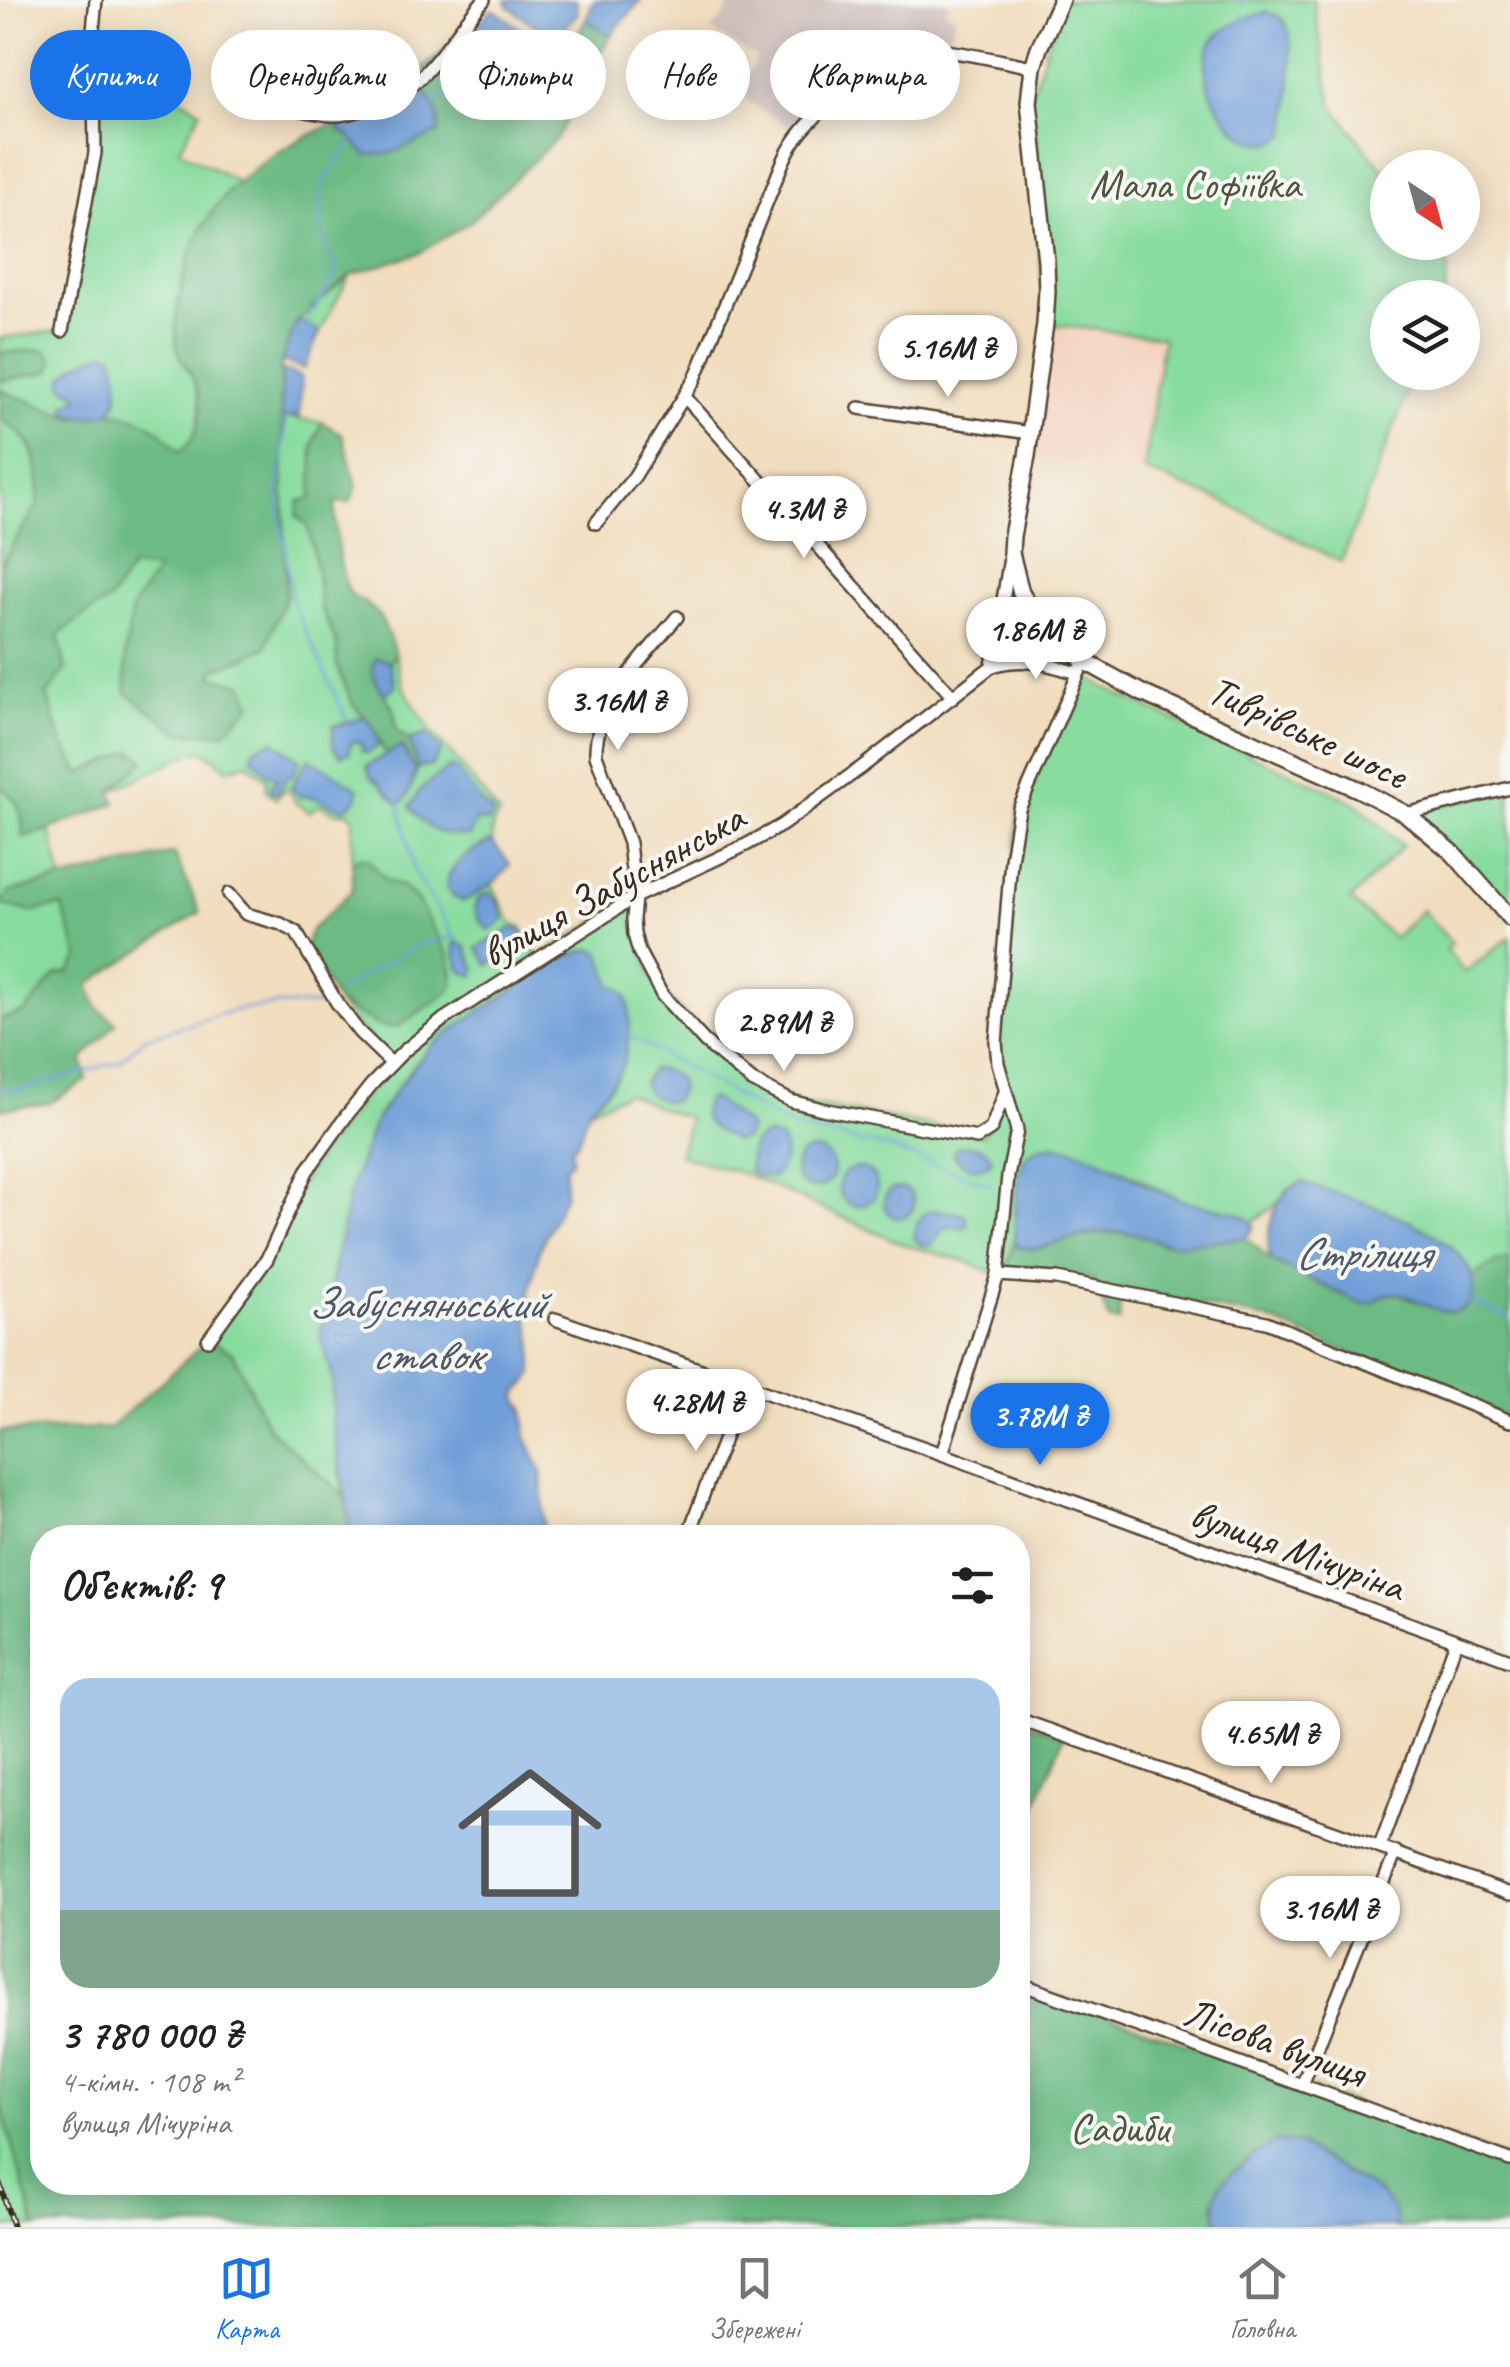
<!DOCTYPE html>
<html lang="uk">
<head>
<meta charset="utf-8">
<style>
	body { margin:0; font-family:Caveat,sans-serif; background:#f2f2f2; color:#202124; height:100vh; display:flex; flex-direction:column; font-size:38px; white-space:nowrap }
	* { box-sizing:border-box; margin:0 }
	p { font-size:32px; color:#757577 }
	.icon { flex:none; width:55px; height:55px; fill:none; stroke:currentColor; stroke-width:2; stroke-linecap:round; stroke-linejoin:round }
	.map { position:relative; flex:1; overflow:hidden }
	.sheet { position:absolute; left:30px; top:1525px; width:1000px; height:670px; display:flex; flex-direction:column; background:#fff; border-radius:40px; box-shadow:0 5px 25px #0003 }
	.sheet>* { flex:none }
	.top-card { position:absolute; left:30px; top:30px; width:1000px; height:90px; display:flex; gap:20px }
	.needle { width:65px; rotate:144deg }
	.tools { position:absolute; left:1370px; top:150px; display:grid; gap:20px }
	.tools a { display:grid; place-items:center; width:110px; height:110px; border-radius:50%; background:#fff; box-shadow:0 5px 25px #0003; font-size:50px }
	.price { position:absolute; translate:-50% -85px; padding:0 22px; border-radius:35px; background:#fff; color:#222; font-size:32px; line-height:65px; filter:drop-shadow(0 2px 5px #0008) }
	.price::after { content:''; position:absolute; left:50%; top:60px; width:30px; height:22px; margin-left:-15px; background:inherit; clip-path:polygon(0 0,100% 0,50% 100%) }
	.price.selected { background:#1a73e8; color:#fff }
	ul { padding:0; list-style:none }
	li { display:grid; align-content:center; gap:20px; height:530px; padding:0 30px }
	li+li { border-top:2px solid #e0e0e0 }
	li span { display:grid; place-items:center; height:310px; border-radius:30px; color:#555 }
	li>.icon { margin-inline-start:auto }
	span .icon { width:180px; height:180px; fill:#fffc; stroke-width:1 }
	li b { font-size:42px }
	h2 { display:flex; justify-content:space-between; align-items:center; height:120px; padding:0 30px; font-size:42px }
	.pill { padding:0 35px; border-radius:45px; background:#fff; box-shadow:0 5px 25px #0003; font-size:35px; line-height:90px }
	.pill.selected { background:#1a73e8; color:#fff }
	.menu { display:flex; justify-content:space-around; align-items:center; height:140px; border-top:2px solid #e0e0e0; background:#fff; font-size:28px; color:#757577 }
	.menu a { display:grid; justify-items:center; gap:5px }
	.menu .selected { color:#1a73e8 }
	.map>svg:first-child { display:block }
	.built { fill:#f4d3c0 }
	.industrial { fill:#d0c0bc }
	.green { fill:#86db9d; stroke:#60825e; stroke-width:2.5 }
	.forest { fill:#6cbb84; stroke:#547251; stroke-width:2.5 }
	.water { fill:#709ed8; stroke:#56647b; stroke-width:2.5 }
	.lines { fill:none; stroke-linecap:round; stroke-linejoin:round }
	.stream { stroke:#709ed8; stroke-width:2.5 }
	.minor-casing { stroke:#564536; stroke-width:16 }
	.secondary-casing { stroke:#564536; stroke-width:20 }
	.minor { stroke:#fff; stroke-width:11 }
	.secondary { stroke:#fff; stroke-width:15 }
	.rail-casing { stroke:#3b2a1e; stroke-width:6 }
	.rail { stroke:#f6f6f2; stroke-width:2.5; stroke-dasharray:8; stroke-linecap:butt }
	.labels { text-anchor:middle; stroke-width:8; stroke-linejoin:round; paint-order:stroke }
	.park-label { font-size:42px; fill:#4e563e; stroke:#f6f6f2 }
	.street-label { font-size:42px; fill:#3b2a1e; stroke:#f6f6f2 }
	.water-label { font-size:45px; font-style:italic; fill:#505868; stroke:#f6f6f2 }
</style>
</head>
<body>
<div class="map">
<svg width="1510" height="2227" viewBox="0 0 1510 2227">
	<rect width="100%" height="100%" fill="#f6f6f2"/>
	<filter id="ink" filterUnits="userSpaceOnUse"><feTurbulence type="fractalNoise" baseFrequency=".01" numOctaves="2"/><feDisplacementMap in="SourceGraphic" scale="20" xChannelSelector="R" yChannelSelector="G"/><feConvolveMatrix kernelMatrix="1 2 1 2 8 2 1 2 1" color-interpolation-filters="sRGB"/></filter>
	<filter id="wash" filterUnits="userSpaceOnUse"><feTurbulence type="fractalNoise" baseFrequency=".0048" numOctaves="4" result="noise"/><feDisplacementMap in="SourceGraphic" scale="40" xChannelSelector="R" yChannelSelector="G"/><feGaussianBlur stdDeviation="2.25" result="paint"/><feColorMatrix in="noise" values="0 0 0 0 0 0 0 0 0 0 0 0 0 0 0 0 0 1.4 0 .05"/><feComposite in="paint" operator="in"/></filter>
	<g filter="url(#wash)">
		<rect width="100%" height="100%" fill="#f1ddbe"/>
		<path class="built" d="M 1045,324 L 1163,337 L 1144,471 L 1027,456 Z"/>
		<path class="industrial" d="M 720,0 L 945,0 L 950,5 L 945,10 L 956,17 L 943,51 L 894,51 L 799,132 L 738,95 L 757,58 L 711,30 L 729,9 Z"/>
		<g class="green">
			<path d="M 1061,0 L 1313,0 L 1332,105 L 1387,175 L 1388,242 L 1441,243 L 1448,269 L 1444,297 L 1388,298 L 1388,372 L 1415,373 L 1341,562 L 1224,502 L 1144,471 L 1163,337 L 1045,324 L 1029,102 Z"/>
			<path d="M 93,41 L 201,111 L 179,150 L 238,182 C 227,196 214,209 204,224 C 185,256 178,299 177,335 C 176,352 186,363 193,377 C 206,404 203,436 178,453 C 162,425 139,419 109,411 C 120,398 117,380 116,363 L 105,352 L 75,366 L 65,388 L 76,393 L 78,398 L 66,411 L 81,418 L 70,417 L 0,390 L 0,381 L 48,372 L 43,350 L 0,353 L 0,338 L 63,330 L 92,179 Z"/>
			<path d="M 350,275 L 320,332 L 298,320 Z"/>
			<path d="M 281,417 L 322,422 L 313,444 L 312,499 L 308,526 L 317,572 L 321,608 L 337,644 L 337,665 L 353,705 L 371,723 L 363,718 L 333,726 L 351,743 L 355,741 L 363,745 L 368,753 L 380,744 L 386,754 L 367,766 L 371,777 L 383,784 L 390,796 L 412,786 L 418,767 L 431,766 L 442,751 L 427,734 L 409,740 L 397,731 L 393,708 L 384,694 L 395,687 L 390,662 L 395,654 L 403,687 L 430,730 L 460,764 L 499,814 L 493,824 L 492,842 L 487,843 L 464,901 L 492,884 L 512,924 L 521,926 L 539,957 L 635,897 L 633,919 L 653,981 L 735,1068 L 791,1101 L 984,1135 L 1005,1092 L 998,1063 L 1019,809 L 1078,673 L 1126,698 L 1355,802 L 1403,846 L 1350,900 L 1394,938 L 1422,910 L 1452,943 L 1446,950 L 1465,972 L 1510,937 L 1510,1344 L 1431,1306 L 1289,1188 L 1277,1204 L 1253,1222 C 1232,1207 1204,1209 1180,1199 C 1150,1188 1050,1118 1025,1158 C 1022,1162 1022,1168 1021,1173 C 1014,1201 1020,1260 998,1275 L 965,1261 L 905,1245 L 744,1174 L 679,1155 L 689,1118 L 659,1108 L 627,1093 L 588,1110 L 611,1086 L 612,986 L 600,952 L 591,949 L 570,955 L 468,1019 L 433,1045 L 414,1065 L 379,1113 L 350,1190 L 320,1335 L 333,1379 L 332,1420 L 344,1496 L 269,1429 L 233,1353 L 208,1340 L 267,1259 L 307,1171 L 391,1063 L 337,1003 L 373,1023 L 389,1028 L 448,955 L 417,900 L 402,886 L 386,880 L 361,858 L 352,861 L 353,817 L 348,812 L 337,813 L 320,805 L 309,812 L 296,803 L 289,790 L 284,790 L 276,799 L 266,790 L 267,780 L 248,763 L 227,769 L 205,751 L 190,753 L 111,792 L 145,760 L 132,751 L 81,774 L 61,740 L 47,695 L 66,669 L 58,636 L 81,617 L 110,600 L 132,567 L 157,570 L 179,732 L 224,733 L 252,704 L 212,676 L 215,669 L 247,658 L 286,596 Z"/>
			<path d="M 0,418 C 23,434 35,443 37,472 C 39,484 40,494 37,506 L 0,566 Z"/>
			<path d="M 0,787 C 20,800 23,813 23,836 L 50,830 L 62,879 L 10,892 L 32,912 L 62,906 L 79,957 L 70,972 L 56,976 L 25,1012 L 0,1020 Z"/>
			<path d="M 1510,788 L 1510,918 L 1406,814 Z"/>
			<path d="M 0,2102 L 35,2227 L 0,2227 Z"/>
		</g>
		<g class="forest">
			<path d="M 586,19 L 610,36 L 557,138 L 470,222 L 419,253 L 350,275 L 298,320 L 281,361 L 286,596 L 265,648 L 215,669 L 212,676 L 243,684 L 252,704 L 224,733 L 180,733 L 126,693 L 125,653 L 132,608 L 157,570 L 132,567 L 110,600 L 81,617 L 58,636 L 66,669 L 47,695 L 61,740 L 80,774 L 132,751 L 145,761 L 111,791 L 116,803 L 50,829 L 23,837 C 23,814 20,800 0,787 L 0,566 L 37,506 C 40,494 39,484 38,472 C 35,443 23,434 0,418 L 0,390 L 70,417 C 84,418 97,411 111,412 C 140,414 163,430 179,452 C 203,435 205,403 192,377 C 187,365 177,356 176,342 C 174,311 183,273 194,244 C 218,184 280,146 337,123 C 348,118 362,117 373,111 C 381,106 389,97 397,91 C 416,74 436,58 455,41 L 473,53 L 477,62 L 505,80 L 510,74 L 537,79 L 553,77 Z"/>
			<path d="M 44,350 C 53,355 55,365 48,372 L 0,381 L 0,353 Z"/>
			<path d="M 322,422 L 342,434 L 357,486 L 350,503 L 335,502 C 335,532 338,569 351,596 C 382,608 385,625 395,654 L 390,662 L 376,658 L 373,676 L 393,708 L 397,731 L 409,740 L 418,767 L 416,771 L 402,746 L 386,754 L 371,723 L 353,705 L 337,665 L 337,643 L 321,608 L 317,572 L 308,527 L 297,516 L 299,501 L 312,498 L 313,444 Z"/>
			<path d="M 174,853 L 200,912 L 89,984 L 97,1007 L 116,1023 L 82,1060 L 87,1080 L 50,1103 L 0,1109 L 0,1020 L 25,1012 L 56,975 L 70,972 L 79,957 L 62,906 L 32,912 L 0,904 L 10,892 Z"/>
			<path d="M 361,858 L 368,859 L 386,880 L 402,886 L 417,900 L 448,955 L 453,974 L 453,984 L 449,992 L 397,1027 L 380,1026 L 337,1003 L 305,945 L 311,930 L 351,892 L 353,885 L 352,861 Z"/>
			<path d="M 1100,1233 L 1135,1233 L 1160,1243 L 1172,1244 L 1246,1238 L 1272,1261 L 1382,1296 L 1396,1293 L 1451,1313 L 1473,1287 L 1473,1276 L 1496,1262 L 1510,1260 L 1510,1418 L 1266,1319 L 1121,1289 L 1119,1322 L 1109,1320 L 1092,1279 L 1058,1273 L 1006,1269 L 1015,1244 L 1020,1249 Z"/>
			<path d="M 208,1340 L 233,1353 L 269,1429 L 344,1496 L 350,1521 L 350,1537 L 42,1538 L 42,2182 L 1018,2182 L 1018,1983 L 1510,2160 L 1510,2227 L 1397,2227 L 1381,2194 L 1298,2144 L 1277,2141 L 1220,2185 L 1214,2204 L 1219,2227 L 35,2227 L 0,2102 L 0,1431 L 110,1428 Z"/>
			<path d="M 1018,1719 L 1064,1736 L 1018,1848 Z"/>
		</g>
		<g class="water">
			<path d="M 506,0 L 576,0 L 578,13 L 564,28 L 556,41 L 508,6 Z"/>
			<path d="M 594,0 L 641,0 L 610,36 L 586,19 Z"/>
			<path d="M 493,9 L 555,53 L 553,60 L 537,79 L 510,74 L 495,63 L 467,34 Z"/>
			<path d="M 1267,12 C 1276,14 1282,17 1287,26 C 1295,44 1290,114 1286,135 C 1245,172 1178,72 1218,35 C 1230,23 1251,17 1267,12 Z"/>
			<path d="M 424,92 C 436,104 439,116 439,133 L 389,154 L 366,155 L 348,135 L 339,130 L 341,126 C 376,118 393,109 424,92 Z"/>
			<path d="M 298,320 L 320,332 L 304,369 L 281,361 Z"/>
			<path d="M 105,352 L 112,354 C 118,366 123,402 110,411 C 99,418 80,417 68,413 L 65,405 L 78,398 L 76,393 L 63,385 L 63,377 L 75,366 Z"/>
			<path d="M 281,371 L 290,372 L 302,378 L 299,417 L 281,417 Z"/>
			<path d="M 376,658 L 390,662 L 395,687 L 384,694 C 376,681 368,672 376,658 Z"/>
			<path d="M 364,717 L 371,723 L 380,744 L 368,753 L 361,751 L 363,745 L 354,741 L 351,743 L 349,753 L 341,756 L 333,747 L 333,727 Z"/>
			<path d="M 427,734 L 442,751 L 431,766 L 418,767 L 409,740 Z"/>
			<path d="M 274,741 L 300,760 L 293,775 L 288,776 L 278,793 L 271,791 L 272,784 L 276,780 L 275,777 L 270,776 L 251,756 L 256,747 Z"/>
			<path d="M 401,746 L 416,771 L 408,795 L 400,805 C 389,795 383,785 371,777 L 367,766 Z"/>
			<path d="M 309,758 L 359,789 L 357,799 L 345,809 C 326,805 318,794 300,797 L 291,787 Z"/>
			<path d="M 449,767 L 456,769 L 482,803 L 493,813 L 489,822 L 476,820 L 469,836 C 438,836 428,831 410,807 L 420,790 Z"/>
			<path d="M 492,842 L 510,864 C 501,881 481,891 464,901 L 453,897 L 446,886 C 448,866 473,848 492,842 Z"/>
			<path d="M 487,893 L 492,893 L 500,905 L 504,918 L 495,928 L 489,930 C 475,918 468,902 487,893 Z"/>
			<path d="M 513,928 L 520,929 L 524,934 C 515,946 501,957 489,965 L 477,948 Z"/>
			<path d="M 457,942 L 466,947 L 476,970 L 474,976 L 462,972 L 455,957 L 454,944 Z"/>
			<path d="M 591,949 L 600,952 L 612,986 C 619,988 621,988 625,994 C 635,1009 627,1056 620,1071 C 613,1086 599,1095 590,1108 C 580,1122 587,1132 571,1149 L 572,1160 L 565,1167 L 565,1195 L 540,1248 L 530,1290 L 528,1316 L 533,1343 L 533,1373 L 528,1382 L 518,1392 L 518,1398 L 524,1408 L 526,1436 L 542,1473 L 544,1537 L 350,1537 L 350,1521 L 332,1420 L 333,1379 L 320,1335 L 350,1190 L 373,1125 L 397,1088 L 433,1045 L 468,1019 L 553,964 L 570,955 Z"/>
			<path d="M 652,1069 C 674,1071 690,1080 673,1101 L 662,1101 L 647,1093 L 643,1083 Z"/>
			<path d="M 714,1099 L 746,1124 L 749,1128 L 745,1139 L 735,1141 C 718,1130 692,1122 708,1099 Z"/>
			<path d="M 767,1135 L 781,1139 C 789,1152 783,1166 774,1177 L 757,1176 L 749,1171 C 750,1155 749,1140 767,1135 Z"/>
			<path d="M 1053,1145 C 1102,1150 1139,1188 1185,1201 C 1208,1208 1234,1208 1253,1222 L 1254,1227 L 1246,1238 L 1172,1244 C 1158,1243 1146,1235 1133,1233 C 1115,1231 1093,1233 1076,1237 C 1056,1241 1033,1257 1015,1244 C 1014,1223 1013,1168 1029,1154 C 1036,1148 1044,1147 1053,1145 Z"/>
			<path d="M 960,1146 C 973,1145 987,1145 992,1159 L 991,1163 C 977,1173 965,1167 954,1156 L 956,1149 Z"/>
			<circle cx="814" cy="1169" r="19"/>
			<circle cx="858" cy="1187" r="19"/>
			<path d="M 1302,1182 C 1345,1197 1483,1232 1473,1293 C 1472,1302 1463,1312 1453,1312 C 1433,1313 1414,1294 1394,1293 C 1378,1293 1379,1307 1360,1303 L 1272,1261 C 1260,1240 1277,1189 1302,1182 Z"/>
			<circle cx="899" cy="1203" r="15"/>
			<path d="M 937,1210 L 961,1214 L 966,1217 L 968,1225 L 965,1228 L 945,1227 L 932,1245 L 921,1245 L 914,1238 C 915,1223 922,1210 937,1210 Z"/>
			<path d="M 1277,2141 L 1298,2144 L 1381,2194 L 1392,2209 L 1397,2227 L 1219,2227 C 1209,2196 1217,2182 1243,2164 C 1254,2156 1265,2147 1277,2141 Z"/>
		</g>
		<g class="lines">
			<g class="stream">
				<path d="M 1241,0 L 1241,4"/>
				<path d="M 1242,14 L 1243,21"/>
				<path d="M 431,104 L 465,88 L 495,62"/>
				<path d="M 307,322 L 337,272 L 321,234 L 321,186 L 352,141"/>
				<path d="M 286,417 L 278,495 L 292,602 L 347,720"/>
				<path d="M 399,803 L 414,871 L 457,941"/>
				<path d="M 338,991 L 417,945 L 453,937"/>
				<path d="M 627,1034 L 791,1127 L 890,1148 L 992,1185"/>
				<path d="M 0,1089 L 17,1090 L 112,1064 L 120,1061 L 144,1038 L 235,1010 L 278,1005 L 316,1005 L 324,1001"/>
				<path d="M 1470,1302 L 1510,1318"/>
				<path d="M 30,2041 L 42,2023"/>
			</g>
		</g>
	</g>
	<g filter="url(#ink)">
		<g class="lines">
			<defs>
				<g id="minor">
					<path d="M 271,103 C 292,107 313,114 333,115 C 343,116 355,112 364,109 C 427,92 444,44 484,0"/>
					<path d="M 62,331 L 95,153 L 93,30 L 96,0"/>
					<path d="M 685,397 L 953,697"/>
					<path d="M 859,408 L 1030,433"/>
					<path d="M 596,523 L 634,477 L 695,379 L 783,162 C 795,134 815,117 836,97 C 852,81 868,62 889,53 C 920,40 998,61 1033,67"/>
					<path d="M 677,617 C 646,655 594,704 596,755 L 629,843 L 635,897 L 633,919 L 634,934 L 639,952 L 662,995 L 705,1042 L 752,1081 L 791,1101 L 822,1109 L 977,1138 L 991,1129 L 1005,1092"/>
					<path d="M 992,666 C 1023,656 1048,664 1078,673"/>
					<path d="M 1406,814 L 1510,788"/>
					<path d="M 229,894 L 246,914 L 281,924 L 296,932 L 337,1003 L 359,1032 L 391,1063"/>
					<path d="M 998,1275 L 1057,1279 L 1266,1322 L 1510,1421"/>
					<path d="M 555,1319 L 942,1454 L 1510,1660"/>
					<path d="M 208,1340 L 267,1259 L 307,1171 L 347,1115 L 372,1084 L 404,1051 L 444,1019 L 635,897 L 746,845 L 782,825 L 862,767 L 992,666 L 1010,558"/>
					<path d="M 942,1454 L 998,1275 L 1008,1176 L 1017,1130 L 998,1063 L 996,1042 L 1011,860 L 1019,809 L 1084,661"/>
					<path d="M 687,1538 L 744,1385"/>
					<path d="M 1018,1719 L 1510,1894"/>
					<path d="M 1380,1846 L 1456,1642"/>
					<path d="M 1018,1983 L 1510,2160"/>
					<path d="M 1302,2085 L 1396,1852"/>
				</g>
				<path id="secondary" d="M 1061,0 L 1039,48 L 1033,67 L 1029,102 L 1046,261 L 1047,291 L 1045,324 L 1027,456 L 1012,536 L 1011,553 L 1021,593 L 1042,625 L 1084,661 L 1142,693 L 1358,789 L 1406,814 L 1453,853 L 1510,918"/>
			</defs>
			<use href="#minor" class="minor-casing"/>
			<use href="#secondary" class="secondary-casing"/>
			<use href="#minor" class="minor"/>
			<use href="#secondary" class="secondary"/>
			<defs>
				<path id="rail" d="M 0,2184 L 13,2227"/>
			</defs>
			<use href="#rail" class="rail-casing"/>
			<use href="#rail" class="rail"/>
		</g>
	</g>
	<g class="labels">
		<g class="park-label">
			<text x="1195" y="198">Мала Софіївка</text>
			<text x="1119" y="2142">Садиби</text>
		</g>
		<g class="street-label">
			<text transform="translate(1308 731) rotate(25)" y="15">Тиврівське шосе</text>
			<text transform="translate(612 884) rotate(-29)" y="15">вулиця Забуснянська</text>
			<text transform="translate(1298 1549) rotate(20)" y="15">вулиця Мічуріна</text>
			<text transform="translate(1275 2041) rotate(20)" y="15">Лісова вулиця</text>
		</g>
		<g class="water-label">
			<text x="1362" y="1268">Стрілиця</text>
			<text x="426" y="1318">Забусняньський<tspan x="426" dy="52">ставок</tspan></text>
		</g>
	</g>
</svg>
<div class="tools">
<a><svg class="needle" viewBox="-14 -14 28 28"><path d="M0-13l5 13h-10z" fill="#e53935"/><path d="M0 13l5-13h-10z" fill="#757577"/></svg></a>
<a><svg class="icon" aria-label="layers" viewBox="0 0 24 24"><path d="M12 4l9 5-9 5-9-5zM3 14l9 5 9-5"/></svg></a>
</div>
<b class="price" style="left:948px;top:400px">5.16M ₴</b>
<b class="price" style="left:804px;top:561px">4.3M ₴</b>
<b class="price" style="left:1036px;top:682px">1.86M ₴</b>
<b class="price" style="left:618px;top:753px">3.16M ₴</b>
<b class="price" style="left:784px;top:1074px">2.89M ₴</b>
<b class="price" style="left:696px;top:1454px">4.28M ₴</b>
<b class="price selected" style="left:1040px;top:1468px">3.78M ₴</b>
<b class="price" style="left:1271px;top:1786px">4.65M ₴</b>
<b class="price" style="left:1330px;top:1961px">3.16M ₴</b>
<div class="top-card">
<a class="pill selected">Купити</a>
<a class="pill">Орендувати</a>
<a class="pill">Фільтри</a>
<a class="pill">Нове</a>
<a class="pill">Квартира</a>
</div>
<section class="sheet">
<h2>Об’єктів: 9<svg class="icon" aria-label="filters" viewBox="0 0 24 24"><path d="M4 7h16M4 17h16"/><circle cx="9" cy="7" r="2"/><circle cx="15" cy="17" r="2"/></svg></h2>
<ul>
<li><span style="background:linear-gradient(#a9c7e8 75%,#7fa58c 0)"><svg class="icon" aria-label="home" viewBox="0 0 24 24"><path d="M3 11l9-7 9 7M6 9v11h12V9"/></svg></span><div><b>3 780 000 ₴</b><p>4-кімн. · 108 m²</p><p>вулиця Мічуріна</p></div></li>
</ul>
</section>
</div>
<nav class="menu">
<a class="selected"><svg class="icon" aria-label="map" viewBox="0 0 24 24"><path d="M3 6l6-2 6 2 6-2v14l-6 2-6-2-6 2zM9 4v14M15 6v14"/></svg>Карта</a>
<a><svg class="icon" aria-label="saved" viewBox="0 0 24 24"><path d="M7 4h10v16l-5-4-5 4z"/></svg>Збережені</a>
<a><svg class="icon" aria-label="home" viewBox="0 0 24 24"><path d="M3 11l9-7 9 7M6 9v11h12V9"/></svg>Головна</a>
</nav>
</body>
</html>
